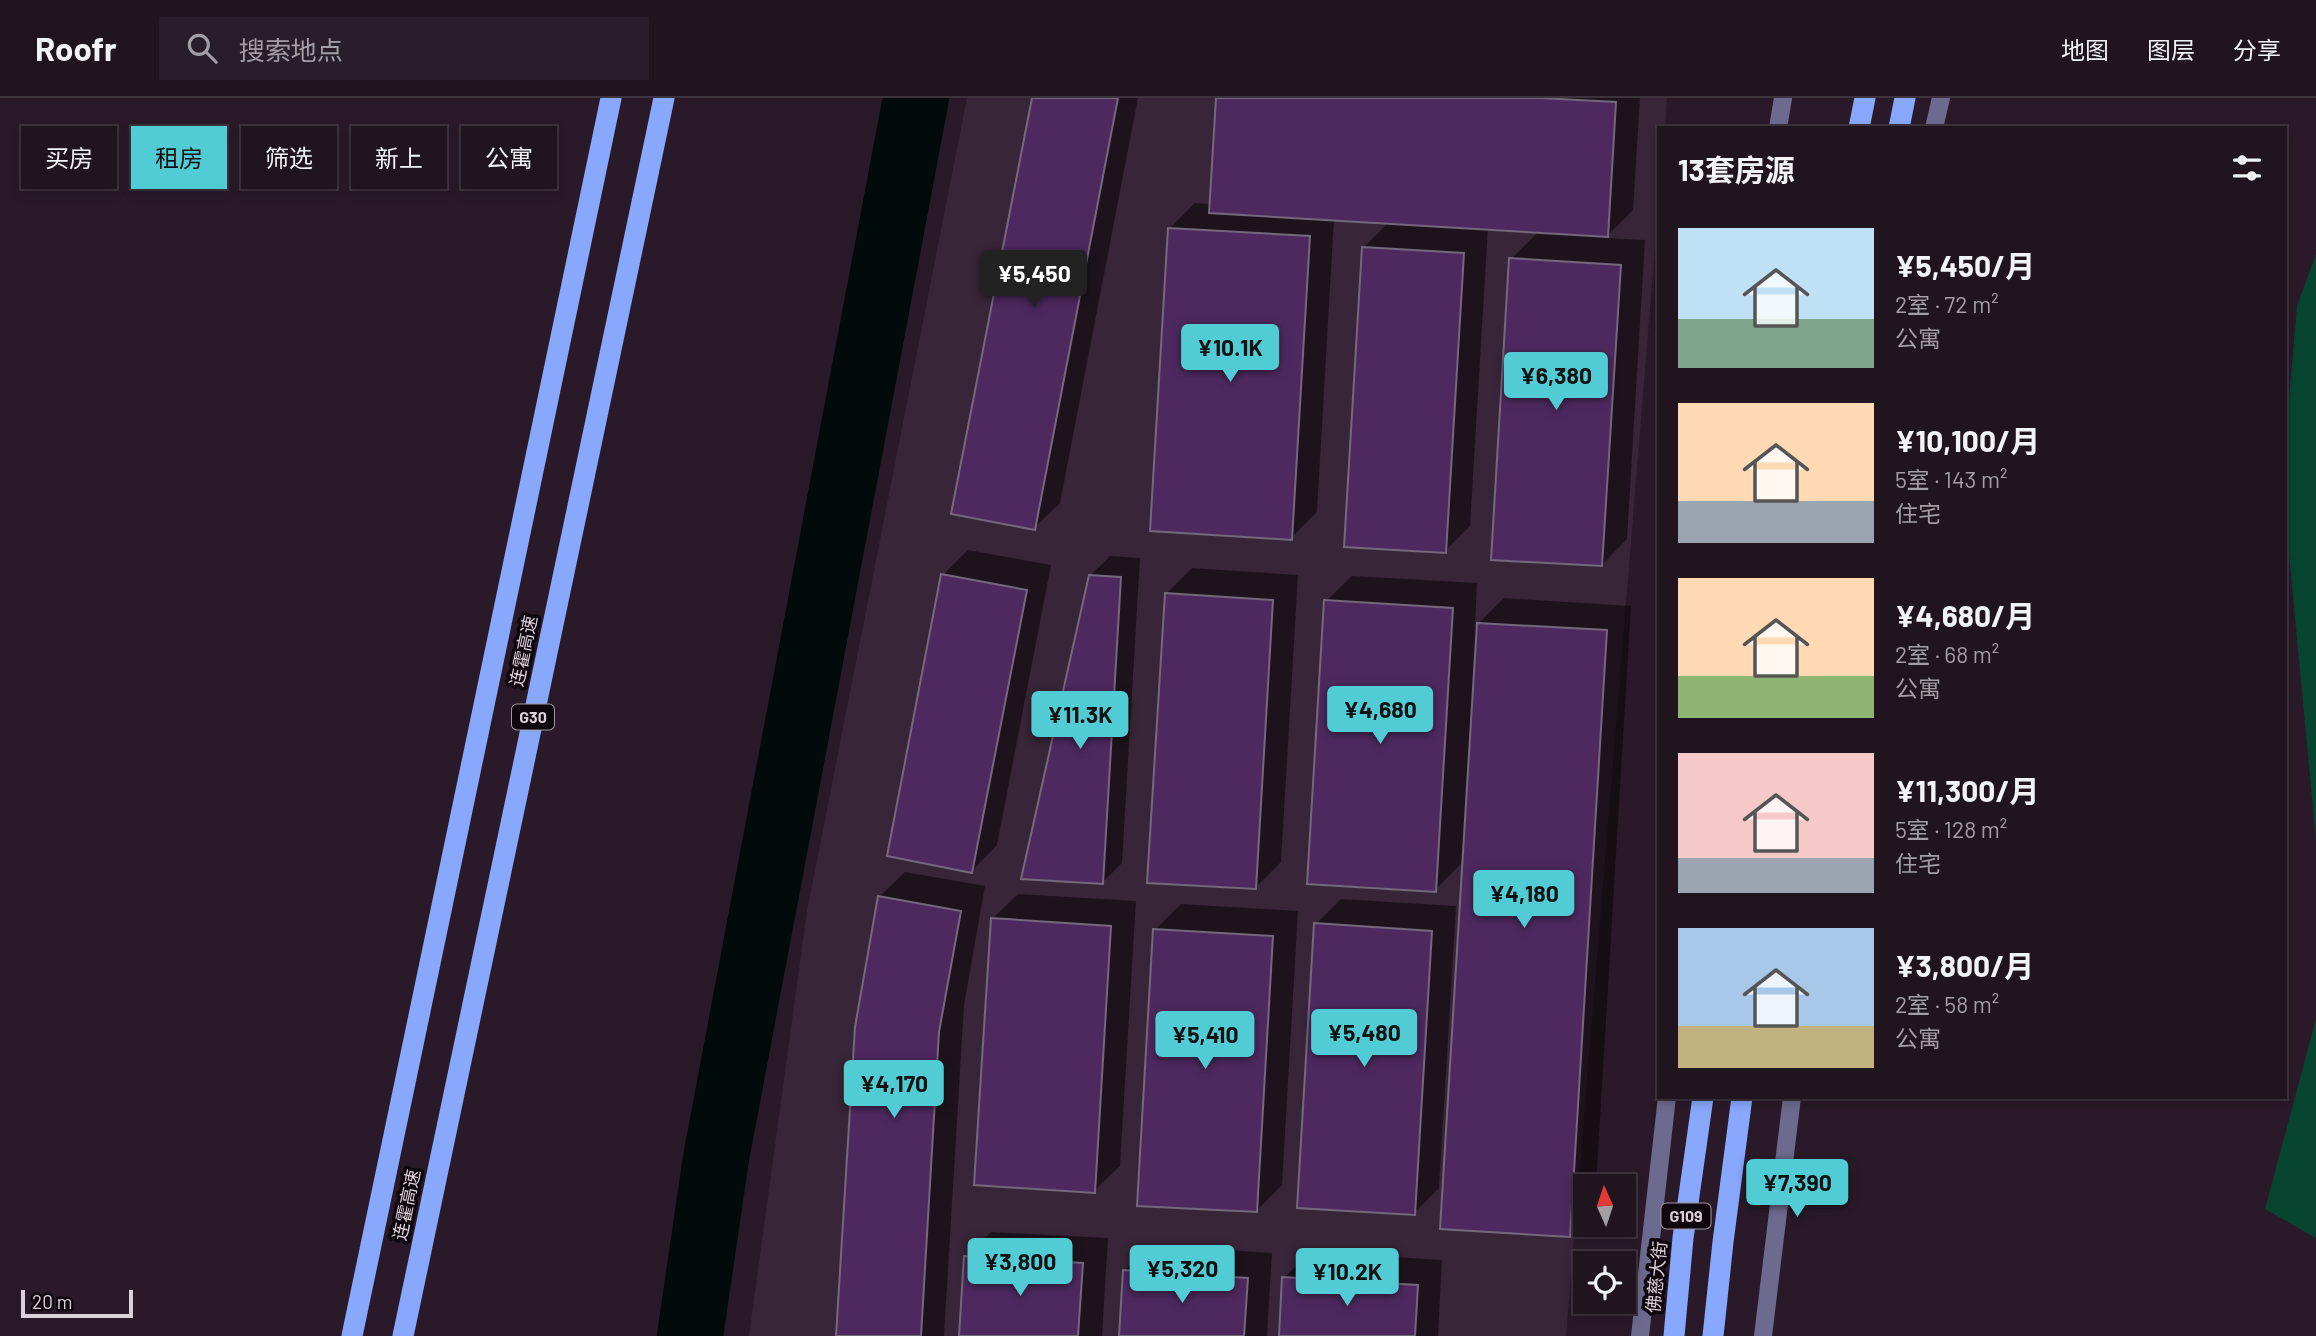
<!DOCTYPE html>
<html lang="zh">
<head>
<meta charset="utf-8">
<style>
	body { margin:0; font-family:Barlow,"Noto Sans SC",sans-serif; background:#281d28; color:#f1f3f6; height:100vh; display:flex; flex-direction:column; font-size:26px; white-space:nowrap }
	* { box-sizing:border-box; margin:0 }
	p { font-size:23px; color:#a29ea4 }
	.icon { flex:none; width:38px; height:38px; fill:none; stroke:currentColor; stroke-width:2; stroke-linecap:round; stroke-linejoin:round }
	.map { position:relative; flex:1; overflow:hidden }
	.side { position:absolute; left:1657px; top:28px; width:630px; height:973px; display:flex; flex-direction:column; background:#20141f; border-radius:0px; box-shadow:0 4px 10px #0003,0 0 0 2px #3d333d }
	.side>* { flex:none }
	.banner { position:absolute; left:21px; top:28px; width:665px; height:63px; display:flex; gap:14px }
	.needle { width:46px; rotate:357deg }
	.controls { position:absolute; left:1573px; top:1076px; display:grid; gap:14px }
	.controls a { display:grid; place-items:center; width:63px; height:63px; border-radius:0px; background:#20141f; box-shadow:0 4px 10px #0003,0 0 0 2px #3d333d; font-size:35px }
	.scale { position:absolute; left:21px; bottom:18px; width:112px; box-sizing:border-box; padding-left:7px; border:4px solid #dcd1db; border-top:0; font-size:19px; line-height:24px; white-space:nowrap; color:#dcd1db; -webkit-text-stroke:5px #0e080e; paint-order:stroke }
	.price { position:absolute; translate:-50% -60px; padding:0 16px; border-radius:7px; background:#51ccd4; color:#111; font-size:23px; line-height:46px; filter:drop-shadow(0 2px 4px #0008) }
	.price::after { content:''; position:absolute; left:50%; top:42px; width:21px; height:16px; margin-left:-10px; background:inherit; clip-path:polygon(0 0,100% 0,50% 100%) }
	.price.on { background:#222; color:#fff }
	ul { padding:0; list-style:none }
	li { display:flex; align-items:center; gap:21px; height:175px; padding:0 21px }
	li span { display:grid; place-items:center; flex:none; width:196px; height:140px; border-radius:0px; color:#555 }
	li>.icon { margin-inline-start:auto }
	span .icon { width:84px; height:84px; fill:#fffc; stroke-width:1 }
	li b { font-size:30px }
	h2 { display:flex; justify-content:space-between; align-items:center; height:84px; padding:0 21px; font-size:30px }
	.chip { padding:0 24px; border-radius:0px; background:#20141f; box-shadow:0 4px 10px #0003,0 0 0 2px #3d333d; font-size:24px; line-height:63px }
	.chip.on { background:#51ccd4; color:#111 }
	header { display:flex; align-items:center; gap:42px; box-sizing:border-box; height:98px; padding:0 35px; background:#20141f; border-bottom:2px solid #3d333d }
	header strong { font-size:33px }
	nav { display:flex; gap:38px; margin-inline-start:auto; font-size:24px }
	.search { width:490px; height:63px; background:#281d28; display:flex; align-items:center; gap:18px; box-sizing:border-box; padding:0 24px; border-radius:0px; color:#a29ea4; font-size:26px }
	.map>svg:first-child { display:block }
	.built { fill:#392538 }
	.green { fill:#074530 }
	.shadow { fill:#0007 }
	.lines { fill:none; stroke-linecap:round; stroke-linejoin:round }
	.river { stroke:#010b0c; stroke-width:66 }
	.building { fill:#4e2960; stroke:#75687c; stroke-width:2 }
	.secondary { stroke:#6d6a90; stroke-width:18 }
	.highway { stroke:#87a8fc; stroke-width:21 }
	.labels { text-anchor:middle; stroke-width:7; stroke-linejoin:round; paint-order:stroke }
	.shield { fill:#0e080e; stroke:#9e959e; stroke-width:2 }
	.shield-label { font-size:16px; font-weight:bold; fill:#dcd1db }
	.street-label { font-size:18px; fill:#dcd1db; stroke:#0e080e }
</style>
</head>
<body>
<header>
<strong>Roofr</strong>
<div class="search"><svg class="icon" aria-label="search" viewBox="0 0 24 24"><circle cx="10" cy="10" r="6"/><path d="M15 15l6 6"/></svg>搜索地点</div>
<nav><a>地图</a><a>图层</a><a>分享</a></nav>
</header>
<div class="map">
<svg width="2316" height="1238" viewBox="0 0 2316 1238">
	<rect width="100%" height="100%" fill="#2a1a29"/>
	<path class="built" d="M 967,0 L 1667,0 L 1665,30 L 1659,30 L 1659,101 L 1566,1238 L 749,1238 L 807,813 Z"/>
	<g class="green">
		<path d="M 2316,156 L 2316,741 L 2286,425 L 2286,335 L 2297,208 Z"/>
		<path d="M 2316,921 L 2316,1140 L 2265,1111 Z"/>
	</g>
	<g class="shadow">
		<path d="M 1033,0 L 1138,0 L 1060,405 L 1034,430 Z"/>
		<path d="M 1218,0 L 1640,0 L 1633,112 L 1605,140 L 1645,142 L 1627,441 L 1602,467 L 1511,161 L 1539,133 L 1488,130 L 1470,428 L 1445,453 L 1364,149 L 1389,124 L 1334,121 L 1317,414 L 1291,440 L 1170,130 L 1195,105 L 1212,106 Z"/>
		<path d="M 968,452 L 1051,467 L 997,747 L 972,773 L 943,477 Z"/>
		<path d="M 1110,458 L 1140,460 L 1122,765 L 1102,785 L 1090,478 Z"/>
		<path d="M 1192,470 L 1298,477 L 1281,764 L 1255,790 L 1166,496 Z"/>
		<path d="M 1352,478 L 1477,485 L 1475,529 L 1504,500 L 1631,508 L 1596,1088 L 1586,1088 L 1586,1120 L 1569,1137 L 1464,763 L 1435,792 L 1326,503 Z"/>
		<path d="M 905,774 L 985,788 L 964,907 L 944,1238 L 838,1238 L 879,799 Z"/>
		<path d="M 1018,796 L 1136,803 L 1120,1068 L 1094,1093 L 992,821 Z"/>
		<path d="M 1341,801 L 1456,808 L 1439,1090 L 1414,1115 L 1316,826 Z"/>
		<path d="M 1181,806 L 1298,813 L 1282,1087 L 1256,1113 L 1155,832 Z"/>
		<path d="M 991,1134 L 1108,1140 L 1102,1238 L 961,1238 L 965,1159 Z"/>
		<path d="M 1150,1147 L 1272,1155 L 1267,1238 L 1121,1238 L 1124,1173 Z"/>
		<path d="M 1310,1154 L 1442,1162 L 1438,1238 L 1281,1238 L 1284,1180 Z"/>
	</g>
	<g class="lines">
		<path class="river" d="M 690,1238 L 716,1060 L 916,0"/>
	</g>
	<g class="building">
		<path d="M 1032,0 L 1118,0 L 1035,432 L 951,416 Z"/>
		<path d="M 1216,0 L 1541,0 L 1616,4 L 1608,139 L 1209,115 Z"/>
		<path d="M 1168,130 L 1310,138 L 1292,442 L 1150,433 Z"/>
		<path d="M 1362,149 L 1464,155 L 1446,455 L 1344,449 Z"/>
		<path d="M 1509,160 L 1621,167 L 1602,468 L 1491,462 Z"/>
		<path d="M 941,476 L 1027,492 L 972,775 L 887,758 Z"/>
		<path d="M 1089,477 L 1121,479 L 1103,786 L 1021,781 Z"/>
		<path d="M 1165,495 L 1273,502 L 1256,791 L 1147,785 Z"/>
		<path d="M 1324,502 L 1453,510 L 1436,794 L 1307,786 Z"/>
		<path d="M 1477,525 L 1607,532 L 1570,1139 L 1440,1131 Z"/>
		<path d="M 878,798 L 961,813 L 939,934 L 921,1238 L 836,1238 L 855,929 Z"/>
		<path d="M 991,820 L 1111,828 L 1095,1095 L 974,1087 Z"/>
		<path d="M 1314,825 L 1432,833 L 1415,1117 L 1297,1110 Z"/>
		<path d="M 1153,831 L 1273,838 L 1257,1114 L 1137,1108 Z"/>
		<path d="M 964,1158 L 1083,1165 L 1078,1238 L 959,1238 Z"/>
		<path d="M 1123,1172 L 1248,1180 L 1244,1238 L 1119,1238 Z"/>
		<path d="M 1282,1179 L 1418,1187 L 1415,1238 L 1279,1238 Z"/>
	</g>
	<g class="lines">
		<g class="secondary">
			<path d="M 1778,30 L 1783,0"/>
			<path d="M 1934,30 L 1941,0"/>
			<path d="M 1640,1238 L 1667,999"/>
			<path d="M 1763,1238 L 1792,999"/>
		</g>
		<g class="highway">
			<path d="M 1859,30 L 1865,0"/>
			<path d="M 1899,30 L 1905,0"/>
			<path d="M 352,1238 L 611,0"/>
			<path d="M 403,1238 L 664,0"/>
			<path d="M 1674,1238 L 1683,1140 L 1703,999"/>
			<path d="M 1713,1238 L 1723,1144 L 1742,999"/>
		</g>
	</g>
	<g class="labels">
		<g class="shield">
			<rect x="512" y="606.5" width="42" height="25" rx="5"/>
			<rect x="1661.5" y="1105.5" width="49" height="25" rx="5"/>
		</g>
		<g class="shield-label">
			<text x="533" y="625">G30</text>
			<text x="1686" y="1124">G109</text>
		</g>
		<g class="street-label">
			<text transform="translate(524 553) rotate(-78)" y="6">连霍高速</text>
			<text transform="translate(407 1107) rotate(-78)" y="6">连霍高速</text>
			<text transform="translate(1657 1179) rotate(-84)" y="6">佛慈大街</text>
		</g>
	</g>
</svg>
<div class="controls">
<a><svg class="needle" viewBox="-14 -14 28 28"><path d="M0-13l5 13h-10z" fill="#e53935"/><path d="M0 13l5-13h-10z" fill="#a29ea4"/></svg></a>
<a><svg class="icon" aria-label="locate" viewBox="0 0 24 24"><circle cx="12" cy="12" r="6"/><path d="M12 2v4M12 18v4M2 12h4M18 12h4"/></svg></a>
</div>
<div class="scale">20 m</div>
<b class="price on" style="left:1034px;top:212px">¥5,450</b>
<b class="price" style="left:1230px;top:286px">¥10.1K</b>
<b class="price" style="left:1556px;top:314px">¥6,380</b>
<b class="price" style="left:1380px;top:648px">¥4,680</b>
<b class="price" style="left:1080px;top:653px">¥11.3K</b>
<b class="price" style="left:1524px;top:832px">¥4,180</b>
<b class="price" style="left:1364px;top:971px">¥5,480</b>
<b class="price" style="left:1205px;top:973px">¥5,410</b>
<b class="price" style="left:894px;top:1022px">¥4,170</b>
<b class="price" style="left:1797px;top:1121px">¥7,390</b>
<b class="price" style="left:1020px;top:1200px">¥3,800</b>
<b class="price" style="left:1182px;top:1207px">¥5,320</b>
<b class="price" style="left:1347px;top:1210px">¥10.2K</b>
<div class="banner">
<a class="chip">买房</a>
<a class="chip on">租房</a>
<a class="chip">筛选</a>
<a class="chip">新上</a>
<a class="chip">公寓</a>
</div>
<section class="side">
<h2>13套房源<svg class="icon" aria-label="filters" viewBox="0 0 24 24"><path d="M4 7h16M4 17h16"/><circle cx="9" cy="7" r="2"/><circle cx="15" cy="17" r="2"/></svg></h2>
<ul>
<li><span style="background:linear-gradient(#bfe0f5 65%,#7fa58c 0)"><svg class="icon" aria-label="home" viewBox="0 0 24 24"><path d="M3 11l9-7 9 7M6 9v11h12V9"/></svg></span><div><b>¥5,450/月</b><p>2室 · 72 m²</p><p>公寓</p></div></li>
<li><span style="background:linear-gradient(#ffd9b3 70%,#9aa5b1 0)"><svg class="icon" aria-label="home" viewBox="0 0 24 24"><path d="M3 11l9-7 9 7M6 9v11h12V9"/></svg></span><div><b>¥10,100/月</b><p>5室 · 143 m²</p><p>住宅</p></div></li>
<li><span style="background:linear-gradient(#ffd9b3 70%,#8fb573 0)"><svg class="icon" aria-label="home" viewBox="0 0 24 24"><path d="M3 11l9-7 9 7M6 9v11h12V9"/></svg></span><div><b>¥4,680/月</b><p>2室 · 68 m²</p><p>公寓</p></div></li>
<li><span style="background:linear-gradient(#f6c9c9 75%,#9aa5b1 0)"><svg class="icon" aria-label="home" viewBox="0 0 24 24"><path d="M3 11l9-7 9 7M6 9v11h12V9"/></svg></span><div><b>¥11,300/月</b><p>5室 · 128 m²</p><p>住宅</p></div></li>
<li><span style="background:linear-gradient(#a9c7e8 70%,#c2b280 0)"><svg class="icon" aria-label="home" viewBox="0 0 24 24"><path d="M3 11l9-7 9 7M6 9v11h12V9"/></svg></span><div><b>¥3,800/月</b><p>2室 · 58 m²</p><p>公寓</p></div></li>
</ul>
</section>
</div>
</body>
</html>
